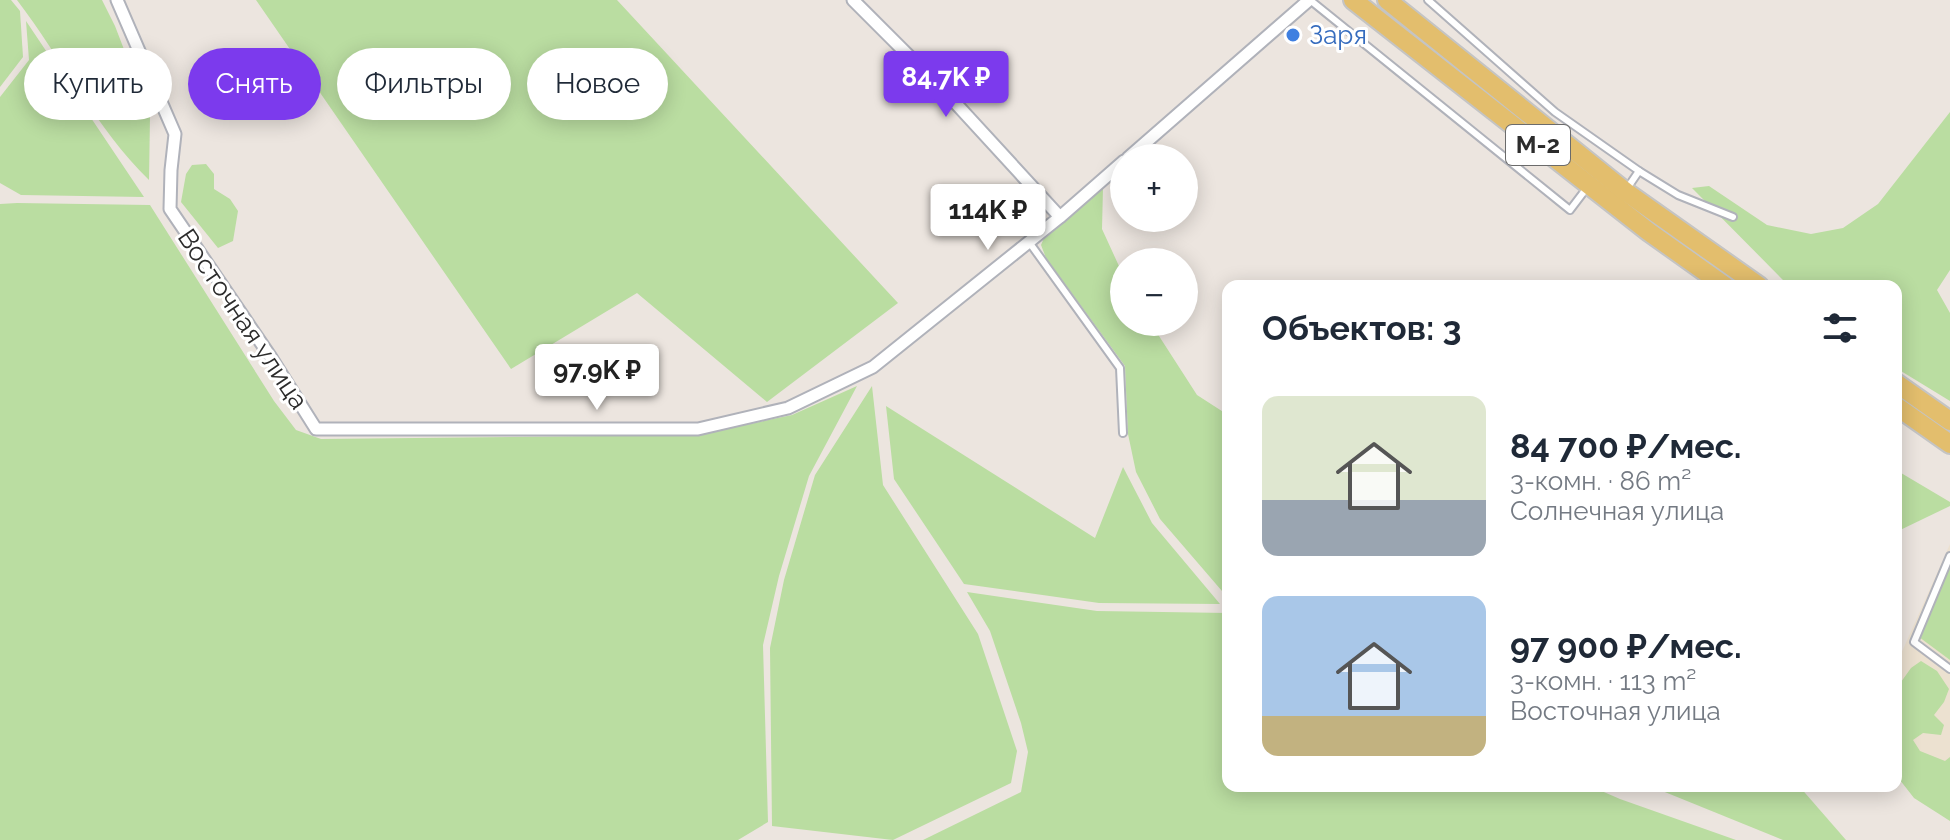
<!DOCTYPE html>
<html lang="ru">
<head>
<meta charset="utf-8">
<style>
	body { margin:0; font-family:Raleway,sans-serif; background:#f2f2f3; color:#1f2937; height:100vh; display:flex; flex-direction:column; font-size:30px; white-space:nowrap }
	* { box-sizing:border-box; margin:0 }
	p { font-size:26px; color:#747a83 }
	.icon { flex:none; width:44px; height:44px; fill:none; stroke:currentColor; stroke-width:2; stroke-linecap:round; stroke-linejoin:round }
	.map { position:relative; flex:1; overflow:hidden }
	.panel { position:absolute; left:1222px; top:280px; width:680px; height:512px; display:flex; flex-direction:column; background:#fff; border-radius:16px; box-shadow:0 4px 20px #0003 }
	.panel>* { flex:none }
	.guide { position:absolute; left:24px; top:48px; width:760px; height:72px; display:flex; gap:16px }
	.controls { position:absolute; left:1110px; top:144px; display:grid; gap:16px }
	.controls a { display:grid; place-items:center; width:88px; height:88px; border-radius:50%; background:#fff; box-shadow:0 4px 20px #0003; font-size:40px }
	.price { position:absolute; translate:-50% -68px; padding:0 18px; border-radius:8px; background:#fff; color:#222; font-size:26px; line-height:52px; filter:drop-shadow(0 2px 4px #0008) }
	.price::after { content:''; position:absolute; left:50%; top:48px; width:24px; height:18px; margin-left:-12px; background:inherit; clip-path:polygon(0 0,100% 0,50% 100%) }
	.price.selected { background:#7c3aed; color:#fff }
	ul { padding:0; list-style:none }
	li { display:flex; align-items:center; gap:24px; height:200px; padding:0 40px }
	li span { display:grid; place-items:center; flex:none; width:224px; height:160px; border-radius:16px; color:#555 }
	li>.icon { margin-inline-start:auto }
	span .icon { width:96px; height:96px; fill:#fffc; stroke-width:1 }
	li b { font-size:34px }
	h2 { display:flex; justify-content:space-between; align-items:center; height:96px; padding:0 40px; font-size:34px }
	.tag { padding:0 28px; border-radius:36px; background:#fff; box-shadow:0 4px 20px #0003; font-size:28px; line-height:72px }
	.tag.selected { background:#7c3aed; color:#fff }
	.map>svg:first-child { display:block }
	.education { fill:#ece1d0 }
	.green { fill:#badda1 }
	.lines { fill:none; stroke-linecap:round; stroke-linejoin:round }
	.service-casing { stroke:#b0b2ba; stroke-width:10 }
	.minor-casing { stroke:#b0b2ba; stroke-width:15 }
	.primary-casing { stroke:#c4c4c4; stroke-width:22 }
	.service { stroke:#fff; stroke-width:6 }
	.minor { stroke:#fff; stroke-width:11 }
	.primary { stroke:#e3be6d; stroke-width:18 }
	.shop-dot { fill:#3f7fe0; stroke:#fff; stroke-width:3 }
	.labels { text-anchor:middle; stroke-width:6; stroke-linejoin:round; paint-order:stroke }
	.shield { fill:#fff; stroke:#6b6b6b; stroke-width:2 }
	.shield-label { font-size:24px; font-weight:bold; fill:#2c2c2c }
	.shop-label { font-size:26px; fill:#366cbe; stroke:#fff; text-anchor:start }
	.street-label { font-size:26px; fill:#2c2c2c; stroke:#fff }
</style>
</head>
<body>
<div class="map">
<svg width="1950" height="840" viewBox="0 0 1950 840">
	<rect width="100%" height="100%" fill="#ece5df"/>
	<path class="education" d="M 1950,544 L 1950,804 L 1896,760 L 1896,665 Z"/>
	<g class="green">
		<path d="M 0,0 L 11,0 L 20,11 L 23,57 L 0,87 Z"/>
		<path d="M 17,0 L 102,0 L 115,26 L 150,117 L 149,180 C 96,128 62,59 17,0 Z"/>
		<path d="M 256,0 L 617,0 L 898,303 L 767,402 L 637,293 L 511,369 Z"/>
		<path d="M 26,21 L 144,197 L 21,195 L 0,183 L 0,97 L 29,60 Z"/>
		<path d="M 1950,112 L 1950,270 L 1937,290 L 1950,313 L 1950,401 L 1896,368 L 1896,286 L 1789,286 L 1692,188 L 1709,186 L 1767,225 L 1811,234 L 1843,228 L 1878,204 Z"/>
		<path d="M 206,164 L 214,174 L 214,189 L 230,199 L 238,211 L 233,241 L 218,248 L 181,202 L 186,174 L 192,165 Z"/>
		<path d="M 1103,188 L 1102,229 L 1124,277 L 1124,322 L 1150,322 L 1197,395 L 1228,415 L 1228,598 L 1160,519 L 1136,472 L 1128,434 L 1125,366 L 1046,258 L 1041,245 L 1045,236 Z"/>
		<path d="M 17,203 L 150,205 L 274,401 L 296,430 L 321,439 L 697,435 L 792,415 L 857,386 L 809,476 L 779,576 L 763,645 L 768,822 L 738,840 L 0,840 L 0,204 Z"/>
		<path d="M 872,386 L 883,485 L 978,634 L 1017,751 L 1011,783 L 893,840 L 772,826 L 770,648 L 784,580 L 815,475 Z"/>
		<path d="M 886,406 L 1095,538 L 1123,467 L 1152,523 L 1220,604 L 1099,603 L 964,584 L 894,479 Z"/>
		<path d="M 1896,470 L 1950,502 L 1950,506 L 1896,532 Z"/>
		<path d="M 1950,565 L 1950,660 L 1919,637 Z"/>
		<path d="M 967,592 L 1097,611 L 1228,613 L 1228,786 L 1590,786 L 1620,799 L 1736,840 L 923,840 L 1021,792 L 1028,752 L 1021,723 L 990,631 Z"/>
		<path d="M 1921,661 L 1937,671 L 1949,689 L 1944,702 L 1934,715 L 1944,725 L 1941,735 L 1923,733 L 1913,740 L 1920,751 L 1945,761 L 1950,757 L 1950,821 L 1914,798 L 1896,775 L 1896,681 L 1901,682 L 1911,668 Z"/>
		<path d="M 1650,786 L 1799,786 L 1846,840 L 1783,840 Z"/>
	</g>
	<g class="lines">
		<defs>
			<g id="service">
				<path d="M 1310,0 L 1570,210 L 1586,189"/>
				<path d="M 1428,0 L 1555,112 L 1639,171"/>
				<path d="M 1626,190 L 1639,171 L 1678,195 L 1733,217"/>
				<path d="M 1029,242 L 1120,368 L 1123,433"/>
				<path d="M 1950,556 L 1914,642 L 1950,669"/>
			</g>
			<g id="minor">
				<path d="M 117,0 L 175,134 L 171,170 L 170,209 L 270,356 L 316,429 L 698,429 L 788,408 L 873,367 L 1060,217 L 1124,161"/>
				<path d="M 853,0 L 949,96 L 1060,217"/>
				<path d="M 1128,158 L 1309,0"/>
			</g>
			<g id="primary">
				<path d="M 1353,0 L 1649,232 L 1725,286"/>
				<path d="M 1387,0 L 1626,192 L 1759,286"/>
				<path d="M 1896,383 L 1950,421"/>
				<path d="M 1896,406 L 1950,444"/>
			</g>
		</defs>
		<use href="#service" class="service-casing"/>
		<use href="#minor" class="minor-casing"/>
		<use href="#primary" class="primary-casing"/>
		<use href="#service" class="service"/>
		<use href="#minor" class="minor"/>
		<use href="#primary" class="primary"/>
	</g>
	<circle class="shop-dot" cx="1293" cy="35" r="8"/>
	<g class="labels">
		<rect class="shield" x="1506" y="125" width="64" height="40" rx="6"/>
		<g class="shield-label">
			<text x="1538" y="153">М-2</text>
		</g>
		<g class="shop-label">
			<text x="1309" y="44">Заря</text>
		</g>
		<g class="street-label">
			<text transform="translate(243 319) rotate(56)" y="9">Восточная улица</text>
		</g>
	</g>
</svg>
<div class="controls">
<a>+</a>
<a>−</a>
</div>
<b class="price selected" style="left:946px;top:119px">84.7K ₽</b>
<b class="price" style="left:988px;top:252px">114K ₽</b>
<b class="price" style="left:597px;top:412px">97.9K ₽</b>
<div class="guide">
<a class="tag">Купить</a>
<a class="tag selected">Снять</a>
<a class="tag">Фильтры</a>
<a class="tag">Новое</a>
</div>
<section class="panel">
<h2>Объектов: 3<svg class="icon" aria-label="filters" viewBox="0 0 24 24"><path d="M4 7h16M4 17h16"/><circle cx="9" cy="7" r="2"/><circle cx="15" cy="17" r="2"/></svg></h2>
<ul>
<li><span style="background:linear-gradient(#dfe7d0 65%,#9aa5b1 0)"><svg class="icon" aria-label="home" viewBox="0 0 24 24"><path d="M3 11l9-7 9 7M6 9v11h12V9"/></svg></span><div><b>84 700 ₽/мес.</b><p>3-комн. · 86 m²</p><p>Солнечная улица</p></div></li>
<li><span style="background:linear-gradient(#a9c7e8 75%,#c2b280 0)"><svg class="icon" aria-label="home" viewBox="0 0 24 24"><path d="M3 11l9-7 9 7M6 9v11h12V9"/></svg></span><div><b>97 900 ₽/мес.</b><p>3-комн. · 113 m²</p><p>Восточная улица</p></div></li>
</ul>
</section>
</div>
</body>
</html>
